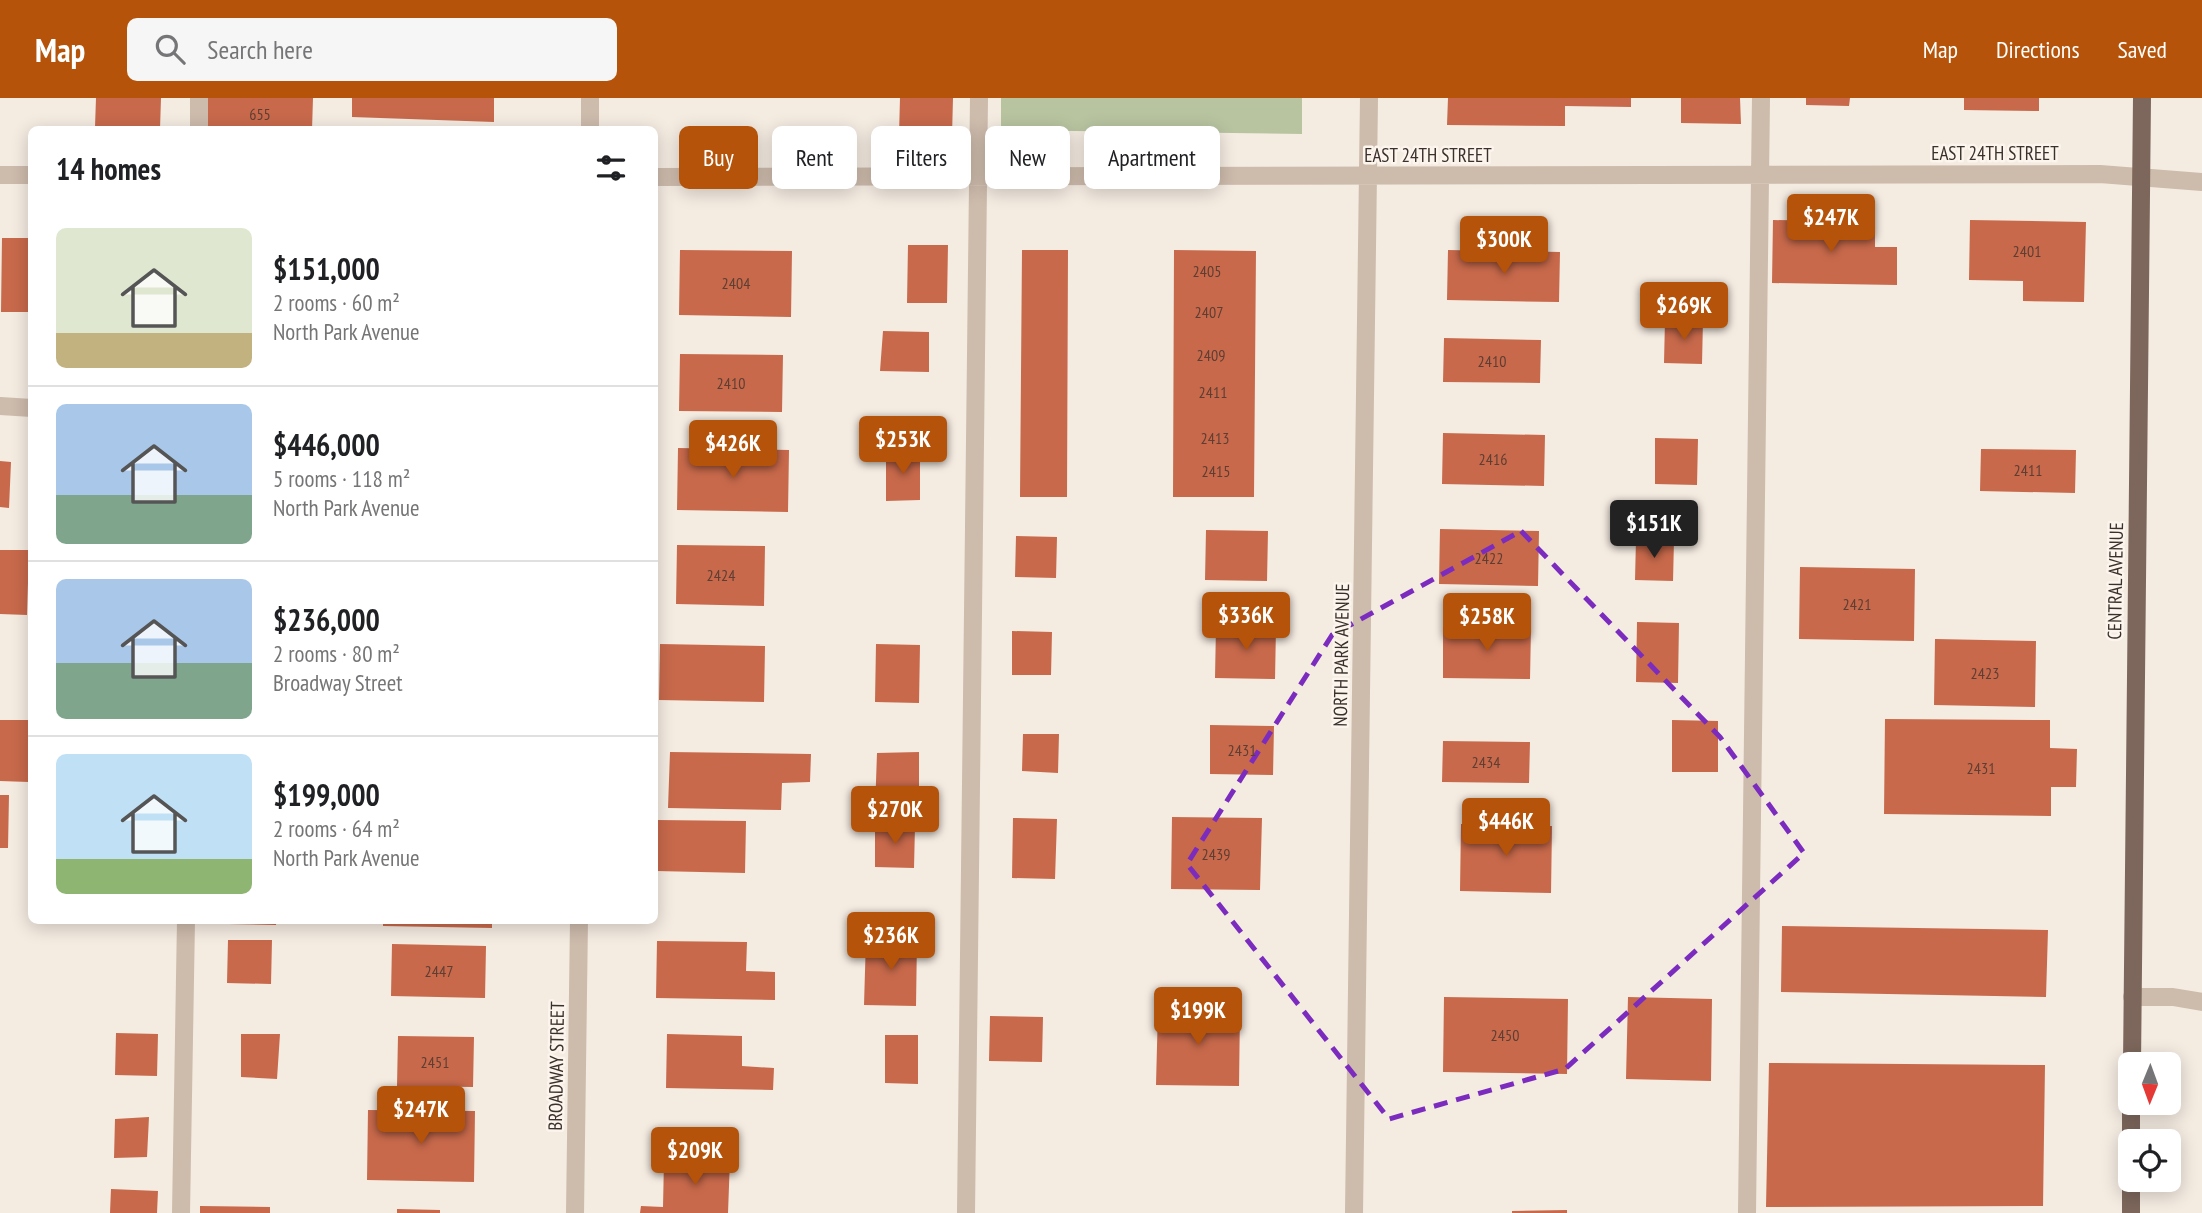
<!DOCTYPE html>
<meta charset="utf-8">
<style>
:root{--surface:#fff;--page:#f6f6f6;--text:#202124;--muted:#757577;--line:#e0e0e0;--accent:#b45309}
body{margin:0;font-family:"PT Sans Narrow",sans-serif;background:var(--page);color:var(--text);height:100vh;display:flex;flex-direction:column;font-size:26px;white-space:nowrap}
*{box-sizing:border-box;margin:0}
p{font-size:23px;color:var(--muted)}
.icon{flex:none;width:38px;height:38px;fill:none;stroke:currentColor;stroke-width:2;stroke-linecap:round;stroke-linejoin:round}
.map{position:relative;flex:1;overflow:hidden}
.side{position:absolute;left:28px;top:28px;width:630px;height:798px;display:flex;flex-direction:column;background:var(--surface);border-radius:10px;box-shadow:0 4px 18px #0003}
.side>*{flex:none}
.guide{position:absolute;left:679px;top:28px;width:665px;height:63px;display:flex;gap:14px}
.needle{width:46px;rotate:181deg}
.fabs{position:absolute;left:2118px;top:954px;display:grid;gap:14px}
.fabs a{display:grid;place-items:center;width:63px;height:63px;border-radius:10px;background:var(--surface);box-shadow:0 4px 18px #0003;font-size:35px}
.price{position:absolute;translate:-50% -60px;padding:0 16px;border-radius:7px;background:var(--accent);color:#fff;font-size:23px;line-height:46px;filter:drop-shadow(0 2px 4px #0008)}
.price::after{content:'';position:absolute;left:50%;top:42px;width:21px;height:16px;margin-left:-10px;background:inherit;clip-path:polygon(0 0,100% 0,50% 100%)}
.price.active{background:#222;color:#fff}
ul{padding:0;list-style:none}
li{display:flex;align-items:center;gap:21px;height:175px;padding:0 28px}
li+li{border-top:2px solid var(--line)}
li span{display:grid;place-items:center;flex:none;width:196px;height:140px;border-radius:10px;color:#555}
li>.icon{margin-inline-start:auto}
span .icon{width:84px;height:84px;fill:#fffc;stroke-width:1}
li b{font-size:30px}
h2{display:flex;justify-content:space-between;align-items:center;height:84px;padding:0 28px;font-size:30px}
.chip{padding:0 24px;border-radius:10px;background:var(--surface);box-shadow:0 4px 18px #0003;font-size:24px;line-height:63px}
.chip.active{background:var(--accent);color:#fff}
header{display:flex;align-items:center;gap:42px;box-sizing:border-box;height:98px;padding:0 35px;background:var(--accent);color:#fff}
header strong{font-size:33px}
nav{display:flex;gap:38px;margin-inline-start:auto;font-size:24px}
.search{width:490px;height:63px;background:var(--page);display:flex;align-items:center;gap:18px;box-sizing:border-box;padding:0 24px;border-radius:10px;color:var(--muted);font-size:26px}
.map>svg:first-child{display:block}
</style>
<header>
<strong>Map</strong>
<div class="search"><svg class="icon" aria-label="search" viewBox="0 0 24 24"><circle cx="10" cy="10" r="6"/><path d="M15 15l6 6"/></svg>Search here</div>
<nav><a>Map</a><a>Directions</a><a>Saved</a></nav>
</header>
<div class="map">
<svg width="2202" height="1115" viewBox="0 0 2202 1115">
<rect width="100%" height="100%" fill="#f4ebe1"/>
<!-- green -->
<path fill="#b8c4a0" d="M 1001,0 L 1302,0 L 1302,36 L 1001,32 Z"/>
<!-- building -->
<path fill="#c8694b" d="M 96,0 L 161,0 L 160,31 L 95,29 Z
M 207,0 L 313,0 L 312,32 L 207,32 Z
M 352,0 L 494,0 L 494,24 L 352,19 Z
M 900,0 L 953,0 L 952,38 L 899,37 Z
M 1448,0 L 1631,0 L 1631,9 L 1565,8 L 1565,28 L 1447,27 Z
M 1681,0 L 1740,0 L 1741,26 L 1681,25 Z
M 1806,0 L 1850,0 L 1849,8 L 1806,7 Z
M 1964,0 L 2039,0 L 2039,13 L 1964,12 Z
M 1773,122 L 1875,124 L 1875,149 L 1897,149 L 1897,187 L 1772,185 Z
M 1970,122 L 2086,124 L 2084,204 L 2023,203 L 2023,183 L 1969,182 Z
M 2,140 L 32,140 L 32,214 L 1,214 Z
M 908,147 L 948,147 L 947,205 L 907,205 Z
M 680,152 L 792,153 L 791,219 L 679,217 Z
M 1022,152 L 1068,152 L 1067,399 L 1020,399 Z
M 1174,152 L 1256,153 L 1254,399 L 1173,399 Z
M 1448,152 L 1560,154 L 1559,204 L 1447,202 Z
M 1665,222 L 1703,222 L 1702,266 L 1664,265 Z
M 883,233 L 929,234 L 929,274 L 880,273 Z
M 1444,240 L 1541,242 L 1540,285 L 1443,284 Z
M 680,256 L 783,257 L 782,314 L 679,313 Z
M 1443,335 L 1545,337 L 1544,388 L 1442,386 Z
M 1655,340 L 1698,341 L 1697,387 L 1655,386 Z
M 678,350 L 789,352 L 788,414 L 677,412 Z
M 1981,351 L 2076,352 L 2075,395 L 1980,393 Z
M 886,354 L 920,354 L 920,402 L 886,403 Z
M 0,363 L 11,364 L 9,410 L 0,409 Z
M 1440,431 L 1539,433 L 1538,488 L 1439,486 Z
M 1206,432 L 1268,433 L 1267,483 L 1205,482 Z
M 1016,438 L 1057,439 L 1056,480 L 1015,479 Z
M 1636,441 L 1674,442 L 1673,483 L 1635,482 Z
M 677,447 L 765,448 L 764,508 L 676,506 Z
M 0,452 L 29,452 L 27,517 L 0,516 Z
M 1800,469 L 1915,471 L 1914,543 L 1799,541 Z
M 1637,524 L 1679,525 L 1678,585 L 1636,584 Z
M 1216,528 L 1276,529 L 1275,581 L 1215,580 Z
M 1443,529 L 1531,530 L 1530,581 L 1443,580 Z
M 1012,533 L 1052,534 L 1051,577 L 1012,577 Z
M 1935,541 L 2036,543 L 2035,609 L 1934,607 Z
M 660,546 L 765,548 L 764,604 L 659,602 Z
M 876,546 L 920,547 L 919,605 L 875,604 Z
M 1885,621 L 2050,622 L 2050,650 L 2077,651 L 2076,689 L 2051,689 L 2051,718 L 1884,716 Z
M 0,622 L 30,622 L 29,684 L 0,683 Z
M 1672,622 L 1718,623 L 1718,674 L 1672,674 Z
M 1210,627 L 1274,628 L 1273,677 L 1210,676 Z
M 1023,636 L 1059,636 L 1058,675 L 1022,673 Z
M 1443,643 L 1530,644 L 1529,685 L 1442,684 Z
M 670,654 L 811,656 L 810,684 L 782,685 L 781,712 L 668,710 Z
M 919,654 L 919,712 L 875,712 L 877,655 Z
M 0,697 L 9,697 L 8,750 L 0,750 Z
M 1172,719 L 1262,720 L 1260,792 L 1171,791 Z
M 1013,720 L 1057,721 L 1055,781 L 1012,780 Z
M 657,722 L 746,723 L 745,775 L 656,773 Z
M 1461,726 L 1552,728 L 1551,795 L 1460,793 Z
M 875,727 L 915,728 L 914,770 L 875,769 Z
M 228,822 L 276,822 L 276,827 L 228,826 Z
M 383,822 L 492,822 L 492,830 L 383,828 Z
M 1782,828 L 2048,832 L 2046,899 L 1781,894 Z
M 866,840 L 917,841 L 916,908 L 864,907 Z
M 228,842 L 272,842 L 271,886 L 227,885 Z
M 657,843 L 747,844 L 746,873 L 775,874 L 775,902 L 656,900 Z
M 392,846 L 486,848 L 485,900 L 391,898 Z
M 1444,899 L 1568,901 L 1567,976 L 1443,974 Z
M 1628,899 L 1712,901 L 1711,983 L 1626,981 Z
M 1158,910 L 1240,911 L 1239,988 L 1156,987 Z
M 990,918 L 1043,919 L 1042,964 L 989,963 Z
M 116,935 L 158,936 L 157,978 L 115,977 Z
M 241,936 L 280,936 L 277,981 L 241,979 Z
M 667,936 L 742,938 L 742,968 L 774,970 L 773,992 L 666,990 Z
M 885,937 L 918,937 L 918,986 L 885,985 Z
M 398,938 L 474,939 L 473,989 L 397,988 Z
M 1769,965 L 2045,967 L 2043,1108 L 1766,1109 Z
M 368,1012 L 475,1013 L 474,1084 L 367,1082 Z
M 149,1019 L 147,1059 L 114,1060 L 115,1021 Z
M 730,1061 L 728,1115 L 640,1115 L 641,1108 L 663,1109 L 664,1062 Z
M 111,1091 L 158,1093 L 157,1115 L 110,1115 Z
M 200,1108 L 270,1109 L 270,1115 L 200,1115 Z
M 397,1111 L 440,1112 L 440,1115 L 397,1115 Z
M 1567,1112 L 1567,1115 L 1512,1115 L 1512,1113 Z"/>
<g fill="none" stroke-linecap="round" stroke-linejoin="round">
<!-- minor -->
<path stroke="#cdbbac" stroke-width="18" d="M 199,32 L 199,0
M 590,32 L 590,0
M 0,77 L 32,77
M 654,79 L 2100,76 L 2202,84
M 0,308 L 32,310
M 2132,899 L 2173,899 L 2202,904
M 181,1115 L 186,822
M 575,1115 L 579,822
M 966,1115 L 979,0
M 1354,1115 L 1369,0
M 1747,1115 L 1761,0"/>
<!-- major -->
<path stroke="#7d675c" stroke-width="18" d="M 2132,966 L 2142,0
M 2131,1043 L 2131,1004
M 2131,1115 L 2131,1082"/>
</g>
<!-- marked area -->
<path fill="none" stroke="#7b2cbf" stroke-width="5" stroke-dasharray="14 9" stroke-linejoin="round" d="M 1521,433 L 1720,639 L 1804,755 L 1565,971 L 1389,1021 L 1187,766 L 1332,537 Z"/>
<g text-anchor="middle" stroke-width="5" stroke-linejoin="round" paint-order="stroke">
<!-- number labels -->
<g font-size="16" fill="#5e3e33">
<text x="260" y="22">655</text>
<text x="2027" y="159">2401</text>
<text x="1207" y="179">2405</text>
<text x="736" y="191">2404</text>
<text x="1209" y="220">2407</text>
<text x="1211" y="263">2409</text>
<text x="1492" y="269">2410</text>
<text x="731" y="291">2410</text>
<text x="1213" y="300">2411</text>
<text x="1215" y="346">2413</text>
<text x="1493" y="367">2416</text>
<text x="2028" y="378">2411</text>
<text x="1216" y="379">2415</text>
<text x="1489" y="466">2422</text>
<text x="721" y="483">2424</text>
<text x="1857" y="512">2421</text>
<text x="1985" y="581">2423</text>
<text x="1242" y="658">2431</text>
<text x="1486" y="670">2434</text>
<text x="1981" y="676">2431</text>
<text x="1216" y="762">2439</text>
<text x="439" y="879">2447</text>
<text x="1505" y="943">2450</text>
<text x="435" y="970">2451</text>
</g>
<!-- street labels -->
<g font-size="19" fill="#3b302b" stroke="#fbf5ee">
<text x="1995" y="62">EAST 24TH STREET</text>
<text x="1428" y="64">EAST 24TH STREET</text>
<text transform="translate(2115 483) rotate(-89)" y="7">CENTRAL AVENUE</text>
<text transform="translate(1341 557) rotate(-89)" y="7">NORTH PARK AVENUE</text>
<text transform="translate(556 968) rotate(-89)" y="7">BROADWAY STREET</text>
</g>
</g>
</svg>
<div class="fabs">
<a><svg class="needle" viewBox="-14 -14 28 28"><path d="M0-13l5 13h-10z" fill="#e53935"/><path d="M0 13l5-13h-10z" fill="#757577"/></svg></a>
<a><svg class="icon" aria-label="locate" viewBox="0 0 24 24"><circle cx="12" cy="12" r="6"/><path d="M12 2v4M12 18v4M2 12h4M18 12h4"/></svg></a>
</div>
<b class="price" style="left:1831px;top:156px">$247K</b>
<b class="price" style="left:1504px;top:178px">$300K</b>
<b class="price" style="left:1684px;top:244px">$269K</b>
<b class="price" style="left:903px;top:378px">$253K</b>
<b class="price" style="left:733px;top:382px">$426K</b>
<b class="price active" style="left:1654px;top:462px">$151K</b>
<b class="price" style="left:1246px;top:554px">$336K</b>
<b class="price" style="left:1487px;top:555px">$258K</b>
<b class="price" style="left:895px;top:748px">$270K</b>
<b class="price" style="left:1506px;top:760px">$446K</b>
<b class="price" style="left:891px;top:874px">$236K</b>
<b class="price" style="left:1198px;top:949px">$199K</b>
<b class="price" style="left:421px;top:1048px">$247K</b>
<b class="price" style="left:695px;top:1089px">$209K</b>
<div class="guide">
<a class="chip active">Buy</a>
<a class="chip">Rent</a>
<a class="chip">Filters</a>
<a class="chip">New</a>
<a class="chip">Apartment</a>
</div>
<section class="side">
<h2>14 homes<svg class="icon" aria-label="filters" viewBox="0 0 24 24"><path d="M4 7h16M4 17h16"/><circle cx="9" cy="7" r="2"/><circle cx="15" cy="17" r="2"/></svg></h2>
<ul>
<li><span style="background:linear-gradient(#dfe7d0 75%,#c2b280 0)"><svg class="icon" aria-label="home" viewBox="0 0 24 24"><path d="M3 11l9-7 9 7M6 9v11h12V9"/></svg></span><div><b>$151,000</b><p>2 rooms · 60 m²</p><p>North Park Avenue</p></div></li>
<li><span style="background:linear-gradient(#a9c7e8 65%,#7fa58c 0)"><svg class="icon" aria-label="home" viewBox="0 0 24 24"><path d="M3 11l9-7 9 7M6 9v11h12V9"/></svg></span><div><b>$446,000</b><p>5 rooms · 118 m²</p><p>North Park Avenue</p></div></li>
<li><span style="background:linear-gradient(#a9c7e8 60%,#7fa58c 0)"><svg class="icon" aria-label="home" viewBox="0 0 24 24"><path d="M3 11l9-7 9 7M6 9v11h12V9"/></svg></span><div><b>$236,000</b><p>2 rooms · 80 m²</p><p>Broadway Street</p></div></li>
<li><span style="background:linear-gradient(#bfe0f5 75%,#8fb573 0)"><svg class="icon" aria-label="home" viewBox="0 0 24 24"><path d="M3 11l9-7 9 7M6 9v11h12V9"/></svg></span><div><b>$199,000</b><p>2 rooms · 64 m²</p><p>North Park Avenue</p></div></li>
</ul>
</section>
</div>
